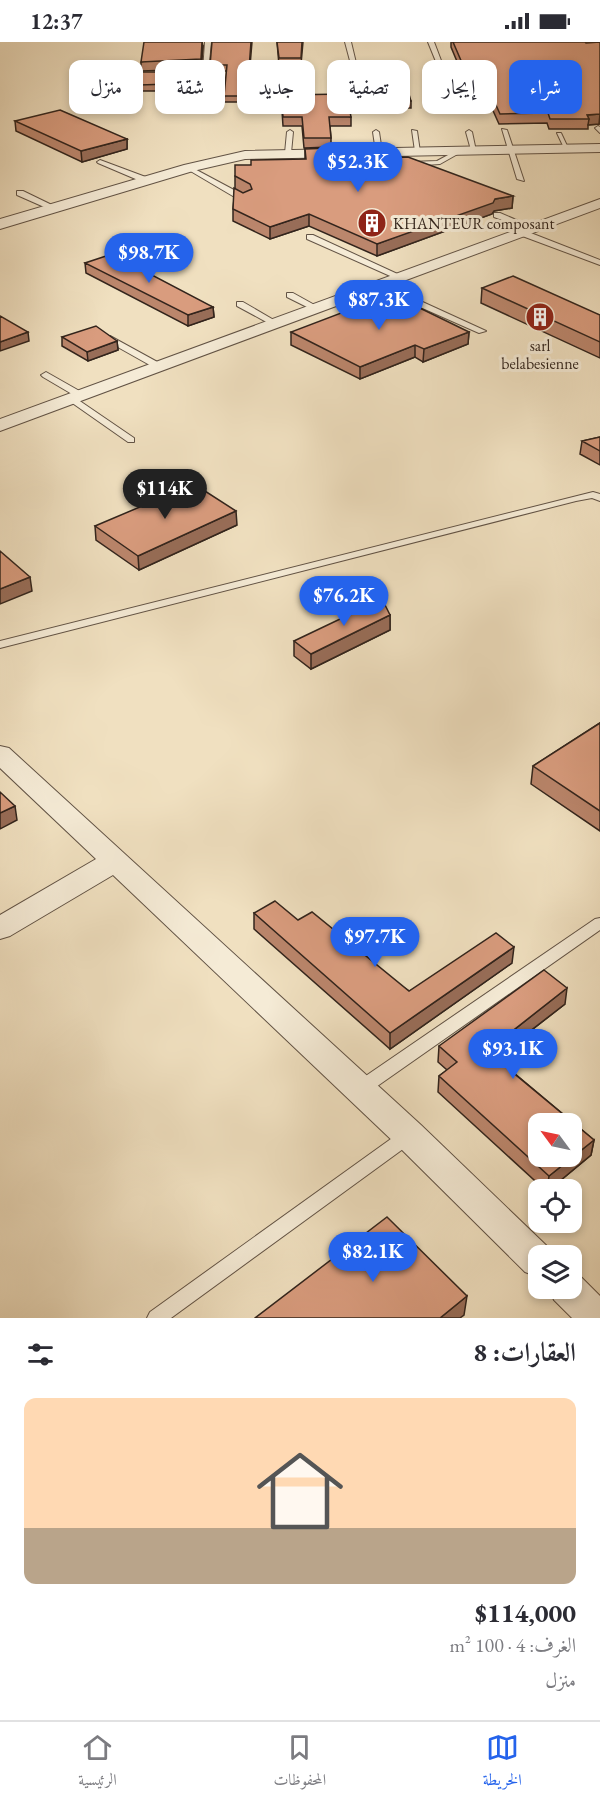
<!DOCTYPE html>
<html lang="ar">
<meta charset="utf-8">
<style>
:root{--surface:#fff;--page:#f7f7f7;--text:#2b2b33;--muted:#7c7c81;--line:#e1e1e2;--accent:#2563eb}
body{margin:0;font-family:"EB Garamond",Amiri,serif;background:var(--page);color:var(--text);direction:rtl;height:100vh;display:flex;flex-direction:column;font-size:22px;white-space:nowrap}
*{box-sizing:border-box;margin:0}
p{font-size:20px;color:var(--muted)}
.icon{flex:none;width:33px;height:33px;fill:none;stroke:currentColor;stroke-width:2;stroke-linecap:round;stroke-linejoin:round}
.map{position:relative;height:1276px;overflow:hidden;direction:ltr}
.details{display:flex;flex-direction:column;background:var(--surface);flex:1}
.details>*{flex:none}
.banner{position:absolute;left:18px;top:18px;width:564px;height:54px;direction:rtl;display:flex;gap:12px}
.needle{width:39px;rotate:303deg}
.tools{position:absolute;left:528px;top:1071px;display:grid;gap:12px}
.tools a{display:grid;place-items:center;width:54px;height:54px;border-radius:12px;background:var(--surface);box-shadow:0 3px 9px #0003;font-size:30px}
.price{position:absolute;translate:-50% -51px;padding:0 14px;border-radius:21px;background:var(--accent);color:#fff;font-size:20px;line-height:39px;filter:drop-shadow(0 2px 3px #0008)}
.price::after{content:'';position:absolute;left:50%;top:36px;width:18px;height:14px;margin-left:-9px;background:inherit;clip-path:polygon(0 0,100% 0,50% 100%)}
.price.selected{background:#222;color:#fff}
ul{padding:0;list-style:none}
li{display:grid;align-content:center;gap:12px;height:318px;padding:0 24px}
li+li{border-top:2px solid var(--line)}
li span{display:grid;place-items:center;height:186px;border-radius:12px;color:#555}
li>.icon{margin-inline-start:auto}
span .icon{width:108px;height:108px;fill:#fffc;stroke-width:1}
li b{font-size:26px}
h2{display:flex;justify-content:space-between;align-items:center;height:72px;padding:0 24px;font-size:26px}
.tag{padding:0 21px;border-radius:12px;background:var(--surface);box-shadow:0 3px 9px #0003;font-size:21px;line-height:54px}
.tag.selected{background:var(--accent);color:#fff}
.status{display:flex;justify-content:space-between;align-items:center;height:42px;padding:0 30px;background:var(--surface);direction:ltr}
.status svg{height:16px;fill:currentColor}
.tab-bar{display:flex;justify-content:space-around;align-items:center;height:84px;border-top:2px solid var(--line);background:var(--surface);font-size:16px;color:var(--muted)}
.tab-bar a{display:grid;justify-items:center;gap:3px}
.tab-bar .selected{color:var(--accent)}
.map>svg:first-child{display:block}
</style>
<div class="status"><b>12:37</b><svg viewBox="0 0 49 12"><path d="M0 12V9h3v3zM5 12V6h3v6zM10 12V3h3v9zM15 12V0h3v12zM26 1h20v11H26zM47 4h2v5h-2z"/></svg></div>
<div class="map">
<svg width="600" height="1276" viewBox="0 0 600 1276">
<rect width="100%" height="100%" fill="#f0e0c0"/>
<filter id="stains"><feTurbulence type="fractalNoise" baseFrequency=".00333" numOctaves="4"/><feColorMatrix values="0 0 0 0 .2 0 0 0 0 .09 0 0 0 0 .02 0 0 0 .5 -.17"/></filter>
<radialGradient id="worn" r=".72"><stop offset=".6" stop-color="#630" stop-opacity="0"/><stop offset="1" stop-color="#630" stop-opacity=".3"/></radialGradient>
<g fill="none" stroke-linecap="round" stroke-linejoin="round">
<!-- lane casing -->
<g stroke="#625345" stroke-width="2">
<path id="lane" d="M 205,0 L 211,0 L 204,71 L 199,70 L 203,33 L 140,35 L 135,59 L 130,60 L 135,32 L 203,29 Z
M 345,0 L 351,0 L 362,46 L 357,45 Z
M 428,0 L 434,0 L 453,50 L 448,49 Z
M 598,84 L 600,85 L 600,91 L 595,86 Z
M 502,87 L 507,88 L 524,139 L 517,137 Z
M 290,88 L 293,90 L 291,111 L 288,113 L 285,111 L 287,90 Z
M 376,88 L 379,90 L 382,110 L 379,112 L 376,110 L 373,90 Z
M 412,88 L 417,89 L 420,110 L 415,109 Z
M 469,88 L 472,90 L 476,109 L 471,108 L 466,90 Z
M 557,91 L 561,91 L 569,108 L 565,108 Z
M 461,106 L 463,107 L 463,109 L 440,122 L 410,124 L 407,122 L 410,120 L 437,119 Z
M 100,118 L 151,137 L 152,139 L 145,141 L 98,121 L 97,120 Z
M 189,124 L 249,156 L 250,158 L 243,160 L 187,127 L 186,126 Z
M 17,149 L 23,149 L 58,166 L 51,168 L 17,153 Z
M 494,171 L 500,171 L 535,186 L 528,188 L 494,175 Z
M 517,188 L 523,188 L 600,218 L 600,223 L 517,192 Z
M 307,193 L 313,193 L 404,235 L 397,237 L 307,197 Z
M 375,241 L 381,241 L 486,289 L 479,291 L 375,245 Z
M 287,251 L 293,251 L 320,266 L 313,268 L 287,255 Z
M 237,260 L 243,260 L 279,281 L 272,283 L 237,264 Z
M 110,294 L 161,322 L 162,324 L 161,326 L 155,326 L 107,299 L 106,297 Z
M 46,330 L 83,351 L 85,353 L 83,355 L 77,355 L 43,335 L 41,333 Z
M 71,353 L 134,396 L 134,400 L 128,400 L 68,358 L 68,354 Z
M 593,450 L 600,452 L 600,459 L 592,456 L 576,459 L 0,606 L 0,599 Z
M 600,876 L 600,888 L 366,1052 L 360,1054 L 354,1052 L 352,1047 L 354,1042 L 595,877 Z
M 408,1087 L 414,1089 L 416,1094 L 414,1099 L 171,1276 L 147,1276 L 150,1270 L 402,1089 Z"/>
</g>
<!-- street casing -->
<g stroke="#625345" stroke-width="2">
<path id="street" d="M 600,102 L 600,110 L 245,117 L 193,129 L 0,187 L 0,177 L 184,123 L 245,109 Z
M 600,157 L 600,166 L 0,389 L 0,377 Z
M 0,704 L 9,706 L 421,1083 L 551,1208 L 553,1214 L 538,1214 L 538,1235 L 525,1230 L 397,1103 L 113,833 L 10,894 L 0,897 L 0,873 L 96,817 L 0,726 Z
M 572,1231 L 580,1234 L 600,1254 L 600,1276 L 572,1276 L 554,1258 L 549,1246 L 572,1246 Z"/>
</g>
<!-- lane -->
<use href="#lane" fill="#f5ebd6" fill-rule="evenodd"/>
<!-- street -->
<use href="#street" fill="#f5ebd6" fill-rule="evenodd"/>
</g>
<!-- wall -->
<path fill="#bb866c" stroke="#32241c" stroke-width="1.5" d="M 252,0 L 247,60 L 224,60 L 227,29 L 210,29 L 210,23 Z
M 277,0 L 303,0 L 301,22 L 279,23 Z
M 451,0 L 600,0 L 600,82 L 588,83 L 588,87 L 549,87 L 547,81 L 499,82 L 486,53 L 471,53 L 451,5 Z
M 203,4 L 201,27 L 141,29 L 141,20 Z
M 171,30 L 170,49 L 139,49 L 139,43 Z
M 384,39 L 411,59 L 411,66 L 388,66 L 384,46 Z
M 281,53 L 351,75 L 351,84 L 330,84 L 331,96 L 331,105 L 304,106 L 302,84 L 283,84 Z
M 15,79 L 127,97 L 127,107 L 82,120 L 16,89 Z
M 305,107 L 334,116 L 513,154 L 512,166 L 494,169 L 492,172 L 377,214 L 309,184 L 270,197 L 233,179 L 233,167 L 235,146 L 235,134 L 251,123 L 305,117 Z
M 85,221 L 213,265 L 214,275 L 188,284 L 86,231 Z
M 482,246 L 600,273 L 600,316 L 481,261 Z
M 291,290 L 469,290 L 468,302 L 423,320 L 415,315 L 360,337 L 291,303 Z
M 62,295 L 117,299 L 118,308 L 88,319 L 62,304 Z
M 600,395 L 600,423 L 580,412 L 582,399 Z
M 237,483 L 139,528 L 96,498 L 95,484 Z
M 390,573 L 390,588 L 311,627 L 294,614 L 294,599 Z
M 600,681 L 600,789 L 531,742 L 533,724 Z
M 254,871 L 298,878 L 409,949 L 512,921 L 390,1007 L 254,887 Z
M 565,962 L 496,1016 L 594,1098 L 591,1113 L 549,1148 L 545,1148 L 438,1050 L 439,1034 L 447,1028 L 438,1020 L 439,1004 Z"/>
<!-- shaded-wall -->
<path fill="#986d58" stroke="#32241c" stroke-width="1.5" d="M 202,0 L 203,4 L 201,27 L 201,17 Z
M 600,72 L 599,82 L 588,83 L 589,77 L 587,73 Z
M 127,97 L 127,107 L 82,120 L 81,109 Z
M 513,154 L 512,166 L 494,169 L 492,172 L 377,214 L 377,202 L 495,157 Z
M 309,172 L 309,184 L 270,197 L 270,185 Z
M 213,265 L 214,275 L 188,284 L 188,273 Z
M 28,290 L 29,299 L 0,309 L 0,300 Z
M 469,290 L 468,302 L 423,320 L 424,307 Z
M 117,299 L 118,308 L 88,319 L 87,310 Z
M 415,303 L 415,315 L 360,337 L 360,325 Z
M 236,469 L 237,483 L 139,528 L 138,514 Z
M 30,535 L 32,549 L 0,562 L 0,547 Z
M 390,573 L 390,588 L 311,627 L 311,612 Z
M 15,764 L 17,778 L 0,787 L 0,771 Z
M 514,905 L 512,921 L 390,1007 L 390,991 Z
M 567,946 L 565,962 L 485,1024 L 487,1009 Z
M 594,1098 L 591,1113 L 549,1148 L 547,1148 L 549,1134 Z
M 467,1254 L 464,1273 L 460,1276 L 440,1276 Z"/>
<!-- building -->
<path fill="#d99c7e" stroke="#32241c" stroke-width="1.5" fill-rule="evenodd" d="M 144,0 L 202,0 L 201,17 L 141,20 Z
M 212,0 L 251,0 L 247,54 L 224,54 L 227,23 L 210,23 Z
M 277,0 L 302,0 L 301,16 L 279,16 Z
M 453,0 L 585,0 L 586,1 L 600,0 L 600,72 L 587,73 L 589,77 L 550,77 L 548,71 L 500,72 L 487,43 L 472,44 Z
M 141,30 L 171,30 L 170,42 L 139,43 Z
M 384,39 L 405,39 L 411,59 L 388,59 Z
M 347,52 L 351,75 L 329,75 L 331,96 L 304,96 L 302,75 L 283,75 L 281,53 Z
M 60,68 L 127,97 L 81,109 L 15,79 Z
M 330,106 L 334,116 L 408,115 L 513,154 L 495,157 L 493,161 L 377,202 L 309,172 L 270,185 L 233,167 L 234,146 L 243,151 L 252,147 L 250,142 L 235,134 L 235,123 L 251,123 L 251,118 L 306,117 L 305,107 Z
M 112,212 L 213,265 L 188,273 L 85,221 Z
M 513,234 L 600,273 L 600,300 L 482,246 Z
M 391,252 L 469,290 L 424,307 L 415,303 L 360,325 L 291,290 Z
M 0,274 L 28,290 L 0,300 Z
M 96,284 L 117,299 L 87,310 L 62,295 Z
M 600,395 L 600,409 L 582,399 Z
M 194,442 L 236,469 L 138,514 L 95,484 Z
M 0,509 L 30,535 L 0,547 Z
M 382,557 L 390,573 L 311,612 L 294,599 Z
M 600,681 L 600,769 L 533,724 Z
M 0,750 L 15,764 L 0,771 Z
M 275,859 L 298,878 L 312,870 L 409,949 L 496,891 L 514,905 L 390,991 L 254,871 Z
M 544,928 L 567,946 L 487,1009 L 594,1098 L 549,1134 L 439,1034 L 457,1020 L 439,1004 ZM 538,1082 L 572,1082 L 572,1114 L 538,1114 Z
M 387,1175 L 467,1254 L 440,1276 L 255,1276 Z"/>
<!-- icons -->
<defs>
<g id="building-disc" transform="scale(1.5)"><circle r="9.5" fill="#8f2418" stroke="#f5ebd6"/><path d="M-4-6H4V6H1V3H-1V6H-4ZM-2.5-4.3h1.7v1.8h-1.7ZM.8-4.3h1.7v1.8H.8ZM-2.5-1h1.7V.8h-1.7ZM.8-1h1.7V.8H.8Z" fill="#fff"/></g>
</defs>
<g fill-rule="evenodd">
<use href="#building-disc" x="372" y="181"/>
<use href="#building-disc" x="540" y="275"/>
</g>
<g text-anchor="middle" stroke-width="6" stroke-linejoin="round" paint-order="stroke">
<!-- far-poi labels -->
<g font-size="16" fill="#32241c" stroke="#f5ebd6" text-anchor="start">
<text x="393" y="187">KHANTEUR composant</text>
<text x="540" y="309" text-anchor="middle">sarl<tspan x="540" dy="18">belabesienne</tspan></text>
</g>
</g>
<rect width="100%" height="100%" filter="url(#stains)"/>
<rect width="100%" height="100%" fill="url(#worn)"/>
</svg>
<div class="tools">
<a><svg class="needle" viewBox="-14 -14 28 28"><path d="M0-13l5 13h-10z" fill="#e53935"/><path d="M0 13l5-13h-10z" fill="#7c7c81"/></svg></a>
<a><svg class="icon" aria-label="locate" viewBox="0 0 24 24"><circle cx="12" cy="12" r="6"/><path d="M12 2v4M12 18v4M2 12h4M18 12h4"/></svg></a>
<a><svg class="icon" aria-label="layers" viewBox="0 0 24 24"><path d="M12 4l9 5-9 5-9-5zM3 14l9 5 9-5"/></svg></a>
</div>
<b class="price" style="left:358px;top:151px">$52.3K</b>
<b class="price" style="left:149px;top:242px">$98.7K</b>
<b class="price" style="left:379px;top:289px">$87.3K</b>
<b class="price selected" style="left:165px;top:478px">$114K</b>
<b class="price" style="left:344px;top:585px">$76.2K</b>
<b class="price" style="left:375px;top:926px">$97.7K</b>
<b class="price" style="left:513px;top:1038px">$93.1K</b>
<b class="price" style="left:373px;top:1241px">$82.1K</b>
<div class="banner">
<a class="tag selected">شراء</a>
<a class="tag">إيجار</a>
<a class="tag">تصفية</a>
<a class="tag">جديد</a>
<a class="tag">شقة</a>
<a class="tag">منزل</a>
</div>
</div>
<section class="details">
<h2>العقارات: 8<svg class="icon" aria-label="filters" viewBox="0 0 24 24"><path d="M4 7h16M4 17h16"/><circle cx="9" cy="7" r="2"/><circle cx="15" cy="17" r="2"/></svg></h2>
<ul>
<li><span style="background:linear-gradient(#ffd9b3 70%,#b9a48a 0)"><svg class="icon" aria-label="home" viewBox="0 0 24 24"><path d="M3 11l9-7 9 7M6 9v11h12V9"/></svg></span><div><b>$114,000</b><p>الغرف: 4 · 100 m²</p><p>منزل</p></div></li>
</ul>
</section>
<nav class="tab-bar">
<a class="selected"><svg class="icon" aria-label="map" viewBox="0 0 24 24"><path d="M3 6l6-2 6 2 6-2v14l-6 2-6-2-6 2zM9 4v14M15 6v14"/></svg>الخريطة</a>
<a><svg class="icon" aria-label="saved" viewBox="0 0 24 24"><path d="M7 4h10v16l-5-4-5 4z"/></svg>المحفوظات</a>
<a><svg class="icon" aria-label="home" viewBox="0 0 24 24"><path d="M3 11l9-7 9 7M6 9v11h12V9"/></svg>الرئيسية</a>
</nav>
